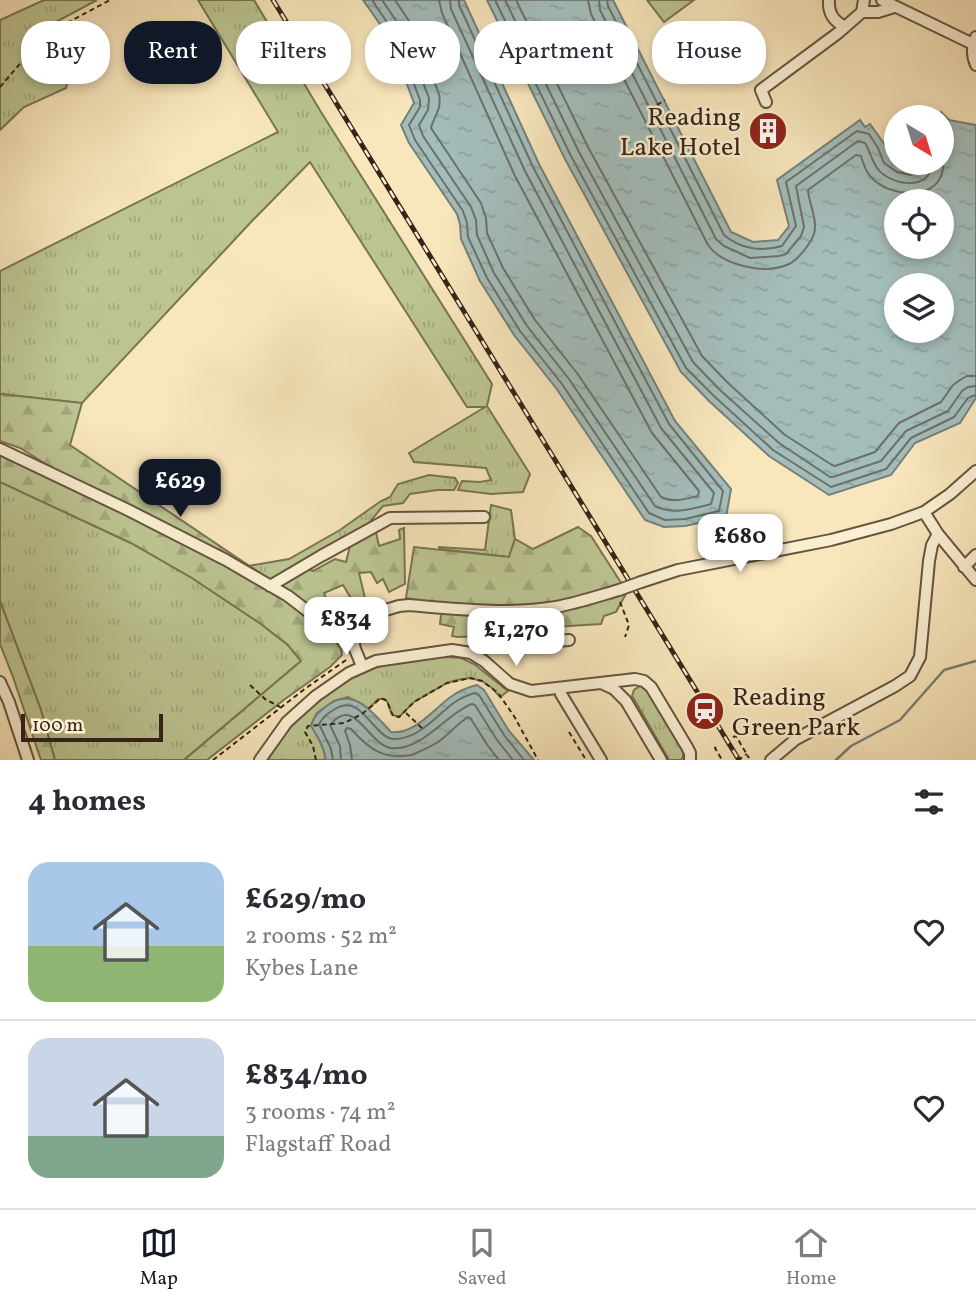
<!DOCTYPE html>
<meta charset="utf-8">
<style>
:root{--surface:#fff;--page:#f2f2f3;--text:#2b2b33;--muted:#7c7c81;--line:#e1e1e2;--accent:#111827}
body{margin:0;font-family:Vollkorn,serif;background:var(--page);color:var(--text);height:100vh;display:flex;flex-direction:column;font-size:26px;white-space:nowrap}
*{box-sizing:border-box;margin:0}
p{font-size:23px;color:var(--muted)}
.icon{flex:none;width:38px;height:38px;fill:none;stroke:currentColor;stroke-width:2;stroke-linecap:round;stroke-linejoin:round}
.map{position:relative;height:760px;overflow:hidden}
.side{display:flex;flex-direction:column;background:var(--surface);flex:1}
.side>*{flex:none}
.hud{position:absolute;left:21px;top:21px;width:934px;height:63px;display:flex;gap:14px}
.needle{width:46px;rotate:142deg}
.buttons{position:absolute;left:884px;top:105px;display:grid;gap:14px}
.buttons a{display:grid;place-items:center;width:70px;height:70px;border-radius:50%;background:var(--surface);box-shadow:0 4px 10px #0003;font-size:35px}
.scale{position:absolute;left:21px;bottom:18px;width:142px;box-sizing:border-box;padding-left:7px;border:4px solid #362514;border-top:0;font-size:19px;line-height:24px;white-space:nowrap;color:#362514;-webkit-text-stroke:5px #faefd3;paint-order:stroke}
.price{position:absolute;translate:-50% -60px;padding:0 16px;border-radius:14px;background:#fff;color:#222;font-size:23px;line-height:46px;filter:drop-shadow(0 2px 4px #0008)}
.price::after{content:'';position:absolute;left:50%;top:42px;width:21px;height:16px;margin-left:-10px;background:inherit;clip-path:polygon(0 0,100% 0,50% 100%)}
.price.current{background:var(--accent);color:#fff}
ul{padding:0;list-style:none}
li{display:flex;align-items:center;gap:21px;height:175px;padding:0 28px}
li+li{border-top:2px solid var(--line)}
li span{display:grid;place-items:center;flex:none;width:196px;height:140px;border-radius:21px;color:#555}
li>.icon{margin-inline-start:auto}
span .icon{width:84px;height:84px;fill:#fffc;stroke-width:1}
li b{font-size:30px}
h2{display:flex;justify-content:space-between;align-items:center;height:84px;padding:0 28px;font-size:30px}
.tag{padding:0 24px;border-radius:28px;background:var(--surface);box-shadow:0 4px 10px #0003;font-size:24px;line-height:63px}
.tag.current{background:var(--accent);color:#fff}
.menu{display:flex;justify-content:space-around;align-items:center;height:98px;border-top:2px solid var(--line);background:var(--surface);font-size:19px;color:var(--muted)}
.menu a{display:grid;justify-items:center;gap:4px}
.menu .current{color:var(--accent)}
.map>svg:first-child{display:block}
</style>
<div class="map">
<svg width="976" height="760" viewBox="0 0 976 760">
<defs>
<pattern id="grass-tufts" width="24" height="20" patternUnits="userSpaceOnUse" patternTransform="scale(1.75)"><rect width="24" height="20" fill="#bcc592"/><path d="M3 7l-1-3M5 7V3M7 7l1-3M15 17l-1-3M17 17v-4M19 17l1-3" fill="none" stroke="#a2a97d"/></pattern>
<pattern id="forest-firs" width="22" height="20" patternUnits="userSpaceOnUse" patternTransform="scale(1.75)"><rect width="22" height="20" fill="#bcc592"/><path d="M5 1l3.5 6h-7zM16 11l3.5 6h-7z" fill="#a2a97d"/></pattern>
<pattern id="water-ripples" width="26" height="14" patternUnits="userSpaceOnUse" patternTransform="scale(1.75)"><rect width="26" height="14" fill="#a3bdbb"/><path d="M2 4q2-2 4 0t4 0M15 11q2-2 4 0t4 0" fill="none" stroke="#8da2a0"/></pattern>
</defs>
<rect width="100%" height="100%" fill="#f8e6bc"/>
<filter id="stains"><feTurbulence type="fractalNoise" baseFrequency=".00286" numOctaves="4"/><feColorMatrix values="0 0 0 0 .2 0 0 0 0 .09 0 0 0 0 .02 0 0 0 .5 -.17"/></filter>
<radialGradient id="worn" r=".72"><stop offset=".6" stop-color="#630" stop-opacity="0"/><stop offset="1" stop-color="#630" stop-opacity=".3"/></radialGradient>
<!-- grass -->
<path fill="url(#grass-tufts)" stroke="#797553" stroke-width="2" d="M 44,0 L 97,0 L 54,23 L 74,62 L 66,88 L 24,107 L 0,130 L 0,20 Z
M 198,0 L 254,0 L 321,112 L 492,384 L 487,406 L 530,474 L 523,492 L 491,494 L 458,490 L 462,481 L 480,482 L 491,480 L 486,468 L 414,462 L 409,453 L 485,407 L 467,407 L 310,162 L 252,221 L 82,403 L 0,394 L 0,271 L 278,132 Z
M 429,475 L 455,478 L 458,483 L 454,490 L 437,490 L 410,494 L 403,503 L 383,506 L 369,523 L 339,542 L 269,580 L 248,566 L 289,559 L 340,530 L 381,501 L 390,497 L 398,484 Z
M 0,482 L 131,543 L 192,578 L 261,624 L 288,645 L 301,661 L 184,760 L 55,760 L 41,710 L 0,601 Z
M 491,505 L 511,510 L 515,539 L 509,557 L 439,549 L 439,547 L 485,550 Z
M 440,656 L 461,658 L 474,664 L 508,691 L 500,697 L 492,688 L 482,681 L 470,678 L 457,680 L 447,683 L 414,702 L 399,717 L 393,715 C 388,710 390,703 385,699 L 378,699 L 369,709 L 362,704 L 348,697 L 334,701 L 317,713 L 311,725 C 318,737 324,747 326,760 L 267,760 C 283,729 310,707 338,687 C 347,681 355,675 366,671 C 389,661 415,660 440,656 Z
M 640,686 L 649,692 L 683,751 L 683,757 L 681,760 L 669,760 L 634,699 L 632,696 L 634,690 Z"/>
<!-- forest -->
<path fill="url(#forest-firs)" stroke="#797553" stroke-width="2" d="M 0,394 L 82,403 L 70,445 L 279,586 L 306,568 L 313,571 L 335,559 L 346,562 L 350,546 L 376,532 L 379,546 L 400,539 L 399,530 L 404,528 L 405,584 L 389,592 L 383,579 L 377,583 L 371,572 L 359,573 L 365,598 L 355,605 L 343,585 L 324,593 L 332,613 L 320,618 L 289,600 L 336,642 L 341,649 L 342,655 L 330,667 L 285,699 L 207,760 L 184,760 L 301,661 L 288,645 L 261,624 L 192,578 L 131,543 L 0,482 L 0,454 L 197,545 L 52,468 L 20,448 L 0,441 Z
M 578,527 L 591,536 L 627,592 L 616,612 L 604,616 L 601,624 L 488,631 L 487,636 L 457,637 L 452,636 L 454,627 L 440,624 L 442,605 L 406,598 L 414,547 L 509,557 L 515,539 L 533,549 Z
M 0,601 L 41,710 L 55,760 L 41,760 L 13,677 L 0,644 Z"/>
<!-- garden -->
<path fill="#bcc592" stroke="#797553" stroke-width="2" d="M 647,0 L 694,0 L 664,22 Z"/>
<!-- water -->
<path fill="url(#water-ripples)" stroke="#778078" stroke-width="2" fill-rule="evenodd" d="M 363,0 L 464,0 L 539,164 L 675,421 L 731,489 L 726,517 L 685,526 L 664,527 L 645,520 L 556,388 L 514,335 L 480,281 L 461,239 L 460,224 L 457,214 L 409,143 L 401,125 L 414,103 L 389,37 Z
M 487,0 L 613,0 L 731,232 L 753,242 L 778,240 L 789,226 L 777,180 L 860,120 L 865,127 L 870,124 L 885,145 L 890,159 L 899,166 L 909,168 L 923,163 L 942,163 L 942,117 L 933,117 L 941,112 L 949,120 L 976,125 L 976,398 L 960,423 L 915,443 L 891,475 L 829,495 L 769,456 L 709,401 L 681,372 L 565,159 ZM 896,201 L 942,201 L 942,247 L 896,247 ZM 896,285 L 942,285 L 942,331 L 896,331 Z
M 477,685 L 484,690 L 509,731 L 534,760 L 326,760 C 324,747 318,737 311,726 C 314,715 320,711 328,705 C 354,686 374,714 391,732 C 415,735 434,708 452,696 C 459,691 469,687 477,685 Z"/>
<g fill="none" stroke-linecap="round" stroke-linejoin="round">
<!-- shore -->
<path stroke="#6c7168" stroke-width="2" d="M 372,0 L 395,34 L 420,100 L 420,107 L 409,125 L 415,140 L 463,211 L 467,223 L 468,237 L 487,278 L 520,331 L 562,384 L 649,513 L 665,520 L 685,519 L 719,511 L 723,491 L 669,424 L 533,167 L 459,5 L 459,0
M 382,0 L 403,31 L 429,98 L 428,110 L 419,125 L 423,136 L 471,207 L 476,220 L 477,235 L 494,273 L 527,326 L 569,379 L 655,506 C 673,515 692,509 711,504 L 714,493 L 661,428 L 525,171 L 451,9 L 450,0
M 395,0 L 413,27 L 439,94 C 442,111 434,115 431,128 L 481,203 L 486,218 L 487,233 L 503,268 L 535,320 L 577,373 L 661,497 C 673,503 686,499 698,496 L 699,491 L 652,433 L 515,176 L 442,13 L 439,0
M 495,0 L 571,156 L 686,368 L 714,396 L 773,450 L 831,487 L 886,469 L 911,438 L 954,417 L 968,398 L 976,395
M 505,0 L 579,152 L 693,362 L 720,390 L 779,443 L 830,477 L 833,477 L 881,461 L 906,431 L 948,411 L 962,391 L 968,387 L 976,386
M 516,0 L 588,147 L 702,356 L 727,382 L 785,435 L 832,465 L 835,466 L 875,452 L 899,423 L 941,402 L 953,385 L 960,380 L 967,376 L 976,376
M 588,0 L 591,14 L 708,245 C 723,266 766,275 789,264 C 799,259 810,244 814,234 C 818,220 809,204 808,190 L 856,155 L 861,156 C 863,163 865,170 870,176 C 892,202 952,201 942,155
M 599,0 L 600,10 L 716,239 L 724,246 L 750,258 L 779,256 L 786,254 L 801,236 L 804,227 L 796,186 L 858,141 L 865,143 C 870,151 872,161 877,168 C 890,186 931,192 932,163
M 607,0 L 608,6 L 724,235 C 740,249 762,252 782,246 L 796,226 L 786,182 L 857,131 L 869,134 L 878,148 L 884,163 L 897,172 L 911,175 L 919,172 L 923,169 L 924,163
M 333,760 L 331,749 L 319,724 C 323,717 328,713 335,709 C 363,691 374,742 397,739 C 421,737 437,715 455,702 C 461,698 468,695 475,693 L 479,695 L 504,735 L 524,760
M 341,760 L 340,746 L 330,725 C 355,694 367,744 391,748 C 421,752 447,713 472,704 L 475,705 L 497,740 L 513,760
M 352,760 L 350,745 L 345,731 L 347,728 L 351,729 C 369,749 383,760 412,755 C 421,751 430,747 438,742 C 448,735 457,724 468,717 L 471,719 L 488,746 L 499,760"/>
<!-- stream -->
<path stroke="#778078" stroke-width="2.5" d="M 836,760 L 851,746 L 900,720 L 944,670 L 976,661"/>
<!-- minor casing -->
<g stroke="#66553e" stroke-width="14">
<path id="minor" d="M 829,0 C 828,14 834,21 845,27
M 882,0 L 973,44
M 862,12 L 878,12 L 894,7
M 976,37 C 972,46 972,56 976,65
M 766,102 L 761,90 L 838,33 L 862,12 L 864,0
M 0,449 L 128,510 L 226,560 L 288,596 L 323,623 L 338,625 L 350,623 L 379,612 L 399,606 L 409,605 C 456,609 509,615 556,607 C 577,603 598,596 619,590
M 924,512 L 938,534 L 976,580
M 964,567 L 976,555
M 641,582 L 678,570 L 831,540 L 891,524 L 924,512 L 950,494 L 976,471
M 270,586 L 321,556 L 390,518 L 484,517
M 350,623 L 355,649 L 362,666
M 474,655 L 482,649 L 490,646 L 569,640
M 0,682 L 9,702 L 28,760
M 601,683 L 614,689 L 626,701 L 661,760
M 560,688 L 561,694 L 601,760
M 260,760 L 287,722 L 316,696 L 349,673 L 376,661 L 452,650 L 471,653 L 484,661 L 510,684 L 531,691 L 635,679 L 644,681 L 651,687 L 687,747 L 690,753 L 690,760
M 771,760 L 796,739 L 895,686 L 910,676 L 920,657 L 929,561 L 932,545 L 938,534"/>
</g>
<!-- path -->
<path stroke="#362514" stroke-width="2" stroke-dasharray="5 3.5" stroke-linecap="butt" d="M 0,87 L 31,51 L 54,30 L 110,0
M 657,105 L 665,100
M 620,602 L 629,625 L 625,637
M 250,685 L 265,699 L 280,707
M 406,713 L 424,730
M 569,732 L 586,760
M 733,737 L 736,736 L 749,758
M 716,747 L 715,748 L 722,760
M 213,760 L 306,688 L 349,658
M 316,760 L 313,746 L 305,732 L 308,726 L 344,723 L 362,714 L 381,698 L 387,701 L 393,716 L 399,717 L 414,702 L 447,683 L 470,678 L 482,681 L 498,693 L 514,716 L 538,760"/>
<!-- minor -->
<use href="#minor" stroke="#faefd3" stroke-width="10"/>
<!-- rail casing -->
<g stroke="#362514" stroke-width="5">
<path id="rail" d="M 273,0 L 739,760"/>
</g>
<!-- rail -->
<use href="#rail" stroke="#faefd3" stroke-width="2.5" stroke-dasharray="8" stroke-linecap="butt"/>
<!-- minor-bridge casing -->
<g stroke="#66553e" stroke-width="14" stroke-linecap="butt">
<path id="minor-bridge" d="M 619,590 L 641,582"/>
</g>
<!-- path-bridge -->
<path stroke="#362514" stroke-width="2" stroke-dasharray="5 3.5" stroke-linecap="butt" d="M 738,760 L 747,754"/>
<!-- minor-bridge -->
<use href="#minor-bridge" stroke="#faefd3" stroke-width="10"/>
</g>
<!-- icons -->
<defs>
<g id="building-disc" transform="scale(2.0125)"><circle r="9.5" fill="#8f2418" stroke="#faefd3"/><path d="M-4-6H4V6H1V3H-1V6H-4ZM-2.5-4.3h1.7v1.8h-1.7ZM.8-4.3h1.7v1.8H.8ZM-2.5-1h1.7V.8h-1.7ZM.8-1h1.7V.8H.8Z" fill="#fff"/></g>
<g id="station-disc" transform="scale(2.0125)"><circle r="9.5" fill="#8f2418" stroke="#faefd3"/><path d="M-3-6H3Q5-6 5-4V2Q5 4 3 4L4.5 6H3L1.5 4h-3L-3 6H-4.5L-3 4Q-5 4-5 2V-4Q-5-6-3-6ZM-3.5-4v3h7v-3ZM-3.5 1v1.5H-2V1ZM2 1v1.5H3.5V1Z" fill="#fff"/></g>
</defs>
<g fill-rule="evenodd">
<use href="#building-disc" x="768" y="131"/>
<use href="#station-disc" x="705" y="711"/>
</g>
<g text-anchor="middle" stroke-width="5" stroke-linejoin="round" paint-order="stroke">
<!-- poi labels -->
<g font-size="26" fill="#362514" stroke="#faefd3" text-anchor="end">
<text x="741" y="125">Reading<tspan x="741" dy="30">Lake Hotel</tspan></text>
<text x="732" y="705" text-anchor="start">Reading<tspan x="732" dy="30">Green Park</tspan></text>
</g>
</g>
<rect width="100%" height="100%" filter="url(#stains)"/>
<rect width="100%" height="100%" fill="url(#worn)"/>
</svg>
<div class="buttons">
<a><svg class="needle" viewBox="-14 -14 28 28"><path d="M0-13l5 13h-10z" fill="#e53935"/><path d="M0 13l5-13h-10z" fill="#7c7c81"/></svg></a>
<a><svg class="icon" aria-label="locate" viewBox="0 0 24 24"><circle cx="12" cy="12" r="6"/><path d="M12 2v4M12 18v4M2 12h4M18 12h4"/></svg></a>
<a><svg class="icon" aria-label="layers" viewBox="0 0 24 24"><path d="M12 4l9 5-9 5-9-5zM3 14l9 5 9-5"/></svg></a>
</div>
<div class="scale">100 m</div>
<b class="price current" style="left:180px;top:519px">£629</b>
<b class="price" style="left:740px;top:574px">£680</b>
<b class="price" style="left:346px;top:657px">£834</b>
<b class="price" style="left:516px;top:668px">£1,270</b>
<div class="hud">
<a class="tag">Buy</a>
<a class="tag current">Rent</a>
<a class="tag">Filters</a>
<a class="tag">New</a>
<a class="tag">Apartment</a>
<a class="tag">House</a>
</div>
</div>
<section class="side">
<h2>4 homes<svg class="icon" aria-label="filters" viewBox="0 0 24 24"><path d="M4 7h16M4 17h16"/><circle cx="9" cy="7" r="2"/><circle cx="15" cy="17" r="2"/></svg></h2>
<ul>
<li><span style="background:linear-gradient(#a9c7e8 60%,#8fb573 0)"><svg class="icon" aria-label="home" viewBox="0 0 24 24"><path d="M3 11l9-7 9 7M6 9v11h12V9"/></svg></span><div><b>£629/mo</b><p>2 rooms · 52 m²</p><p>Kybes Lane</p></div><svg class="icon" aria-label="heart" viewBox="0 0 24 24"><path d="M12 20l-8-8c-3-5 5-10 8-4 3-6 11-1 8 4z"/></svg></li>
<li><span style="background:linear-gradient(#c9d6e8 70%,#7fa58c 0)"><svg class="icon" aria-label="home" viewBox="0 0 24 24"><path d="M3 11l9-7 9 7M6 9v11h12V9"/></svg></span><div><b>£834/mo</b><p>3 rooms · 74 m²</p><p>Flagstaff Road</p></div><svg class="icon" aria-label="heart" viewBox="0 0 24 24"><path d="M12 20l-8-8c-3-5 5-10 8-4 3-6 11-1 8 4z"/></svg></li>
</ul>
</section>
<nav class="menu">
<a class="current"><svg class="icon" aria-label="map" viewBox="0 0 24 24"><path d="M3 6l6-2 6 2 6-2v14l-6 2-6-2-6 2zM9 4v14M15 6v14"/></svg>Map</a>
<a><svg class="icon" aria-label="saved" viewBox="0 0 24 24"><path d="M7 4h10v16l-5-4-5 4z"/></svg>Saved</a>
<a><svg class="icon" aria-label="home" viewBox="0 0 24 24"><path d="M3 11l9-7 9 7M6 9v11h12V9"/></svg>Home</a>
</nav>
